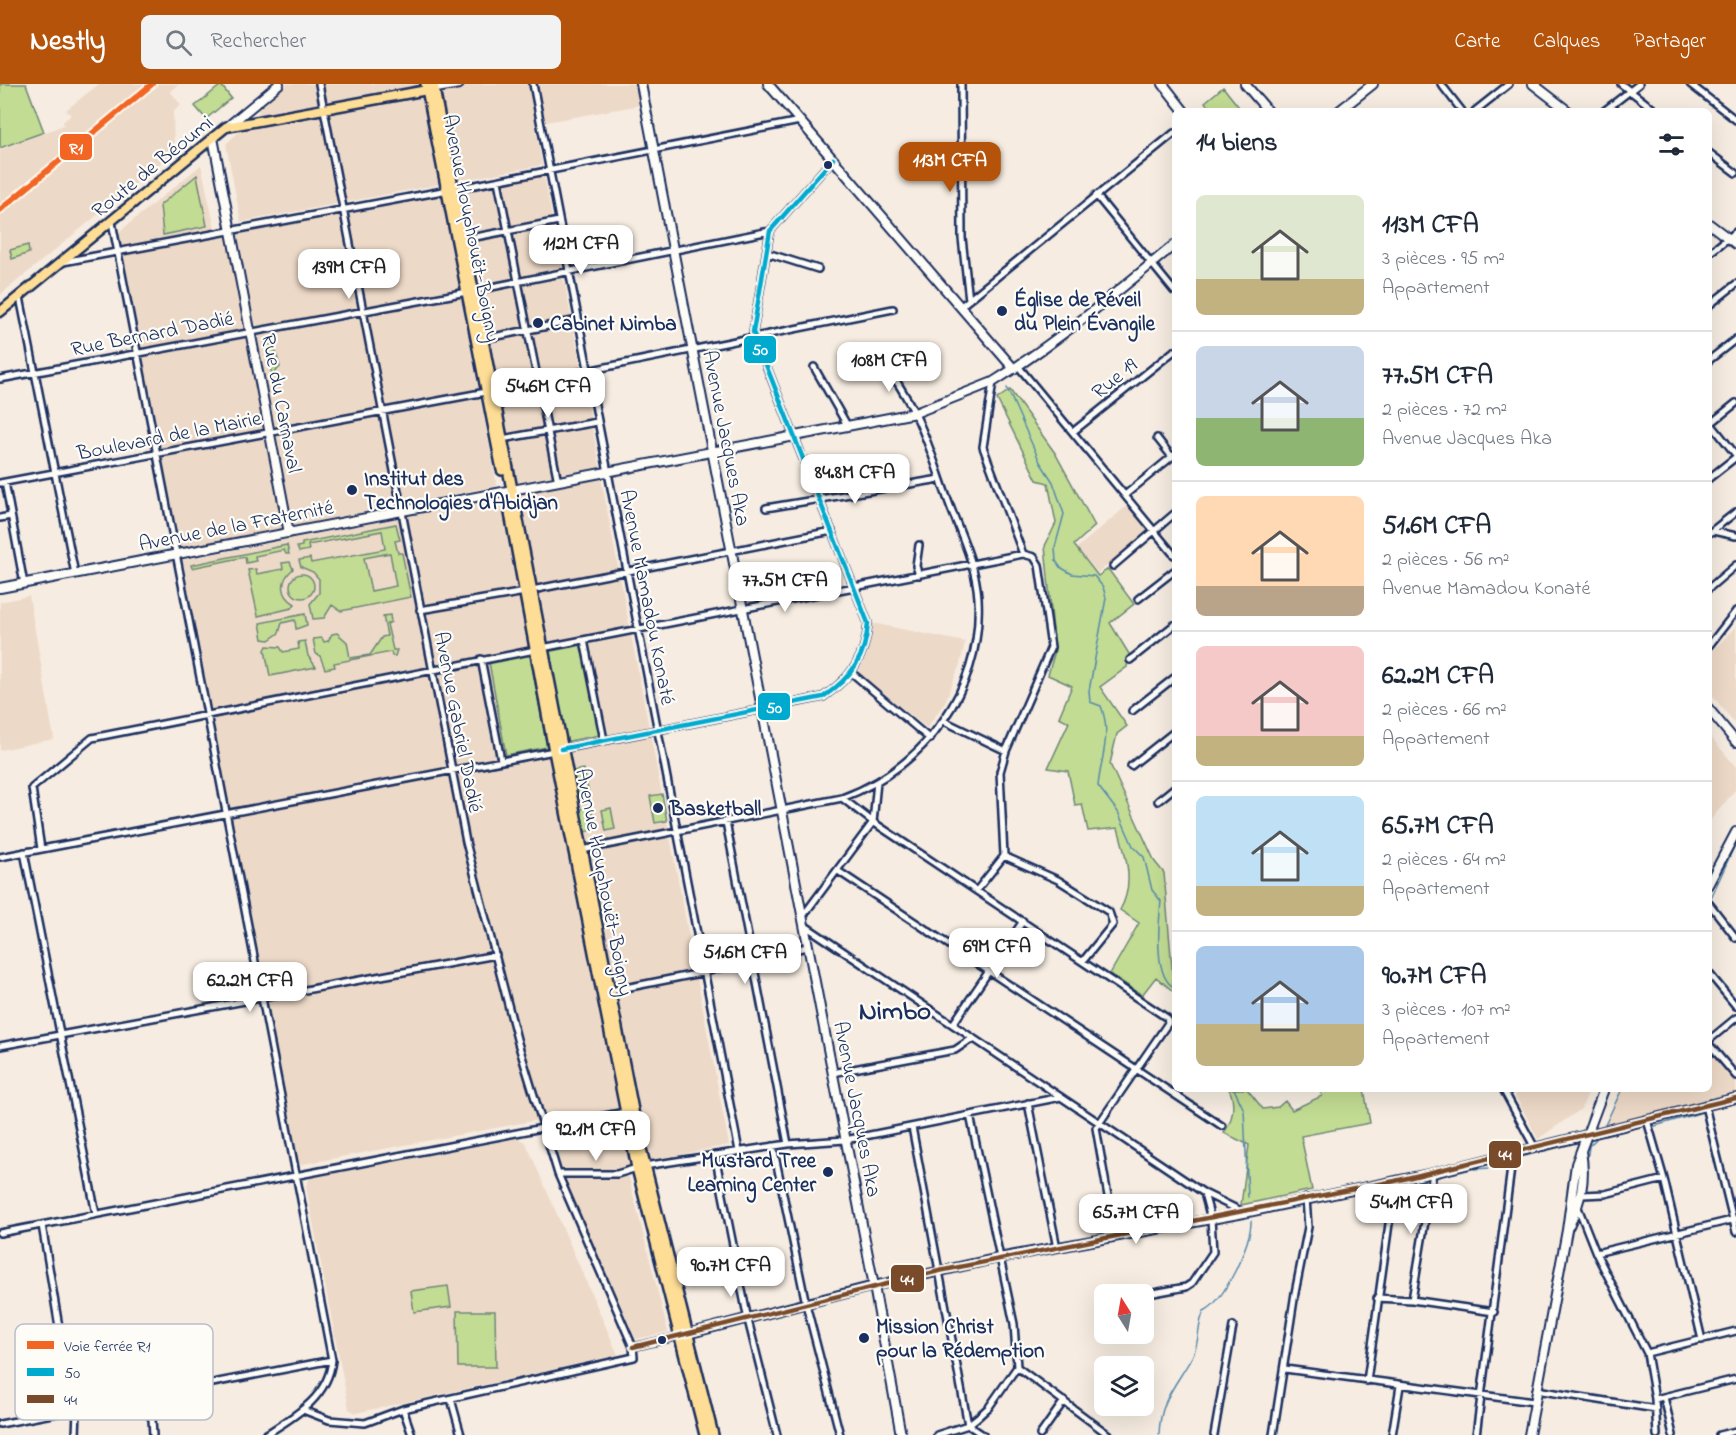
<!DOCTYPE html>
<html lang="fr">
<meta charset="utf-8">
<style>
:root{--surface:#fff;--page:#f2f2f3;--text:#1f2937;--muted:#747a83;--line:#e0e1e3;--accent:#b45309}
body{margin:0;font-family:"Indie Flower",sans-serif;background:var(--page);color:var(--text);height:100vh;display:flex;flex-direction:column;font-size:22px;white-space:nowrap}
*{box-sizing:border-box;margin:0}
p{font-size:20px;color:var(--muted)}
.icon{flex:none;width:33px;height:33px;fill:none;stroke:currentColor;stroke-width:2;stroke-linecap:round;stroke-linejoin:round}
.map{position:relative;flex:1;overflow:hidden}
.panel{position:absolute;left:1172px;top:24px;width:540px;height:984px;display:flex;flex-direction:column;background:var(--surface);border-radius:9px;box-shadow:0 6px 24px #0002}
.panel>*{flex:none}
.needle{width:39px;rotate:349deg}
.fabs{position:absolute;left:1094px;top:1200px;display:grid;gap:12px}
.fabs a{display:grid;place-items:center;width:60px;height:60px;border-radius:9px;background:var(--surface);box-shadow:0 6px 24px #0002;font-size:30px}
.price{position:absolute;translate:-50% -51px;padding:0 14px;border-radius:12px;background:#fff;color:#222;font-size:20px;line-height:39px;filter:drop-shadow(0 2px 3px #0008)}
.price::after{content:'';position:absolute;left:50%;top:36px;width:18px;height:14px;margin-left:-9px;background:inherit;clip-path:polygon(0 0,100% 0,50% 100%)}
.price.active{background:var(--accent);color:#fff}
ul{padding:0;list-style:none}
li{display:flex;align-items:center;gap:18px;height:150px;padding:0 24px}
li+li{border-top:2px solid var(--line)}
li span{display:grid;place-items:center;flex:none;width:168px;height:120px;border-radius:9px;color:#555}
li>.icon{margin-inline-start:auto}
span .icon{width:72px;height:72px;fill:#fffc;stroke-width:1}
li b{font-size:26px}
h2{display:flex;justify-content:space-between;align-items:center;height:72px;padding:0 24px;font-size:26px}
header{display:flex;align-items:center;gap:36px;box-sizing:border-box;height:84px;padding:0 30px;background:var(--accent);color:#fff}
header strong{font-size:28px}
nav{display:flex;gap:33px;margin-inline-start:auto;font-size:21px}
.search{width:420px;height:54px;background:var(--page);display:flex;align-items:center;gap:15px;box-sizing:border-box;padding:0 21px;border-radius:9px;color:var(--muted);font-size:22px}
.map>svg:first-child{display:block}
</style>
<header>
<strong>Nestly</strong>
<div class="search"><svg class="icon" aria-label="search" viewBox="0 0 24 24"><circle cx="10" cy="10" r="6"/><path d="M15 15l6 6"/></svg>Rechercher</div>
<nav><a>Carte</a><a>Calques</a><a>Partager</a></nav>
</header>
<div class="map">
<svg width="1736" height="1351" viewBox="0 0 1736 1351">
<rect width="100%" height="100%" fill="#f6ece1"/>
<filter id="ink" filterUnits="userSpaceOnUse"><feTurbulence type="fractalNoise" baseFrequency=".0167" numOctaves="2"/><feDisplacementMap in="SourceGraphic" scale="12" xChannelSelector="R" yChannelSelector="G"/><feConvolveMatrix kernelMatrix="1 2 1 2 8 2 1 2 1" color-interpolation-filters="sRGB"/></filter>
<g filter="url(#ink)">
<!-- built -->
<path fill="#edd9c7" d="M 99,0 L 179,0 L 170,7 L 181,21 L 173,28 L 174,68 L 0,211 L 0,66 L 64,41 L 63,38 L 71,31 L 66,26 Z
M 287,0 L 418,0 L 418,1 L 259,32 L 258,24 Z
M 435,0 L 636,0 L 640,21 L 535,40 L 542,81 L 241,138 L 226,60 L 242,45 L 436,8 Z
M 201,81 L 217,154 L 441,111 L 497,402 L 180,464 L 119,148 Z
M 544,92 L 600,383 L 507,400 L 451,109 Z
M 601,394 L 729,1061 L 641,1078 L 627,1086 L 668,1248 L 636,1255 L 557,1082 L 543,1035 L 298,1081 L 183,476 Z
M 1128,421 L 1150,446 L 1098,489 L 1077,464 Z
M 29,512 L 54,655 L 0,666 L 0,518 Z
M 872,539 L 965,558 L 960,580 L 945,618 L 927,644 L 858,589 L 868,569 Z
M 1736,542 L 1736,641 L 1709,607 L 1708,572 Z
M 1709,651 L 1736,683 L 1736,705 L 1709,738 Z
M 1709,962 L 1736,993 L 1736,1015 L 1602,1046 L 1621,1005 L 1708,1005 Z
M 1512,1005 L 1590,1005 L 1581,1025 L 1538,1055 Z
M 518,1054 L 526,1059 L 618,1271 L 356,1329 L 349,1325 L 306,1102 L 310,1094 Z"/>
<!-- green -->
<path fill="#c2dc93" stroke="#6e8678" stroke-width="1.5" fill-rule="evenodd" d="M 0,0 L 26,0 L 44,48 L 0,64 Z
M 221,1 L 231,14 L 206,35 L 195,22 Z
M 1223,3 L 1242,27 L 1212,27 L 1205,18 Z
M 197,91 L 207,142 L 163,151 L 160,121 Z
M 28,161 L 29,169 L 12,175 L 10,166 Z
M 265,257 L 274,262 L 280,283 L 272,291 Z
M 1010,306 L 1055,369 L 1095,442 L 1074,461 L 1098,492 L 1108,485 L 1134,520 L 1110,539 L 1129,570 L 1127,583 L 1100,603 L 1127,642 L 1117,650 L 1110,680 L 1155,778 L 1164,789 L 1174,908 L 1156,893 L 1142,911 L 1110,890 L 1139,839 L 1120,826 C 1135,800 1126,772 1118,744 L 1088,747 L 1082,720 L 1075,721 L 1068,687 L 1048,684 L 1069,638 L 1059,633 L 1072,602 L 1048,591 L 1055,567 L 1045,462 L 1056,439 L 1048,399 L 1037,396 L 997,315 Z
M 396,440 L 400,456 L 395,457 L 398,469 L 402,469 L 411,513 L 341,527 L 332,521 L 324,534 L 313,535 L 310,520 L 319,509 L 319,495 L 313,488 L 301,483 L 299,476 L 310,474 L 311,479 L 385,465 L 382,447 L 308,461 L 309,466 L 299,468 L 297,463 L 302,462 L 302,459 ZM 390,469 L 396,502 L 371,507 L 364,474 Z
M 287,461 L 289,470 L 286,470 L 284,466 L 255,472 L 256,477 L 246,479 L 245,473 L 192,484 L 191,481 Z
M 290,478 L 293,485 C 280,496 280,511 295,520 L 292,524 L 258,532 L 248,486 L 256,485 L 257,490 L 283,485 L 282,479 Z
M290 502a12 12 0 1 1 24 0a12 12 0 1 1-24 0Z
M 305,530 L 307,541 L 296,545 L 295,536 L 282,539 L 279,549 L 269,556 L 263,555 L 260,539 Z
M 390,531 L 391,538 L 387,540 L 393,566 L 397,566 L 395,572 L 392,572 L 391,568 L 334,579 L 335,583 L 325,585 L 320,572 L 316,570 L 313,555 L 322,554 L 324,558 L 328,557 L 332,550 L 337,549 L 347,558 L 350,574 L 370,571 L 382,553 L 387,552 L 383,532 Z
M 305,557 L 308,572 L 316,583 L 270,592 L 265,566 L 267,562 L 280,563 L 283,568 L 299,565 L 298,558 Z
M 582,561 L 600,651 L 559,659 L 541,569 Z
M 530,571 L 547,663 L 506,671 L 489,578 Z
M 584,685 L 589,711 L 577,713 L 572,687 Z
M 662,710 L 667,737 L 655,739 L 650,712 Z
M 591,723 L 595,746 L 584,748 L 580,725 Z
M 611,724 L 615,745 L 606,747 L 602,726 Z
M 1229,1005 L 1247,1005 L 1263,1025 L 1278,1023 L 1285,1017 L 1292,1026 L 1322,1012 L 1319,1005 L 1364,1005 L 1370,1039 L 1301,1052 L 1312,1106 L 1241,1121 L 1249,1061 L 1224,1049 C 1233,1036 1236,1019 1229,1005 Z
M 448,1202 L 451,1223 L 414,1228 L 411,1207 Z
M 457,1227 L 495,1227 L 496,1283 L 458,1283 Z"/>
<g fill="none" stroke-linecap="round" stroke-linejoin="round">
<!-- stream -->
<path stroke="#5889ad" stroke-width="1.5" d="M 1007,304 L 1040,378 L 1053,398 L 1064,430 L 1055,463 L 1056,477 L 1060,483 L 1072,490 L 1094,492 L 1103,503 L 1106,514 L 1089,607 L 1090,618 L 1101,622 C 1112,651 1101,673 1098,702 L 1118,728 L 1133,762 L 1144,773 L 1152,806 L 1161,817 C 1159,838 1153,893 1174,903
M 1710,816 L 1734,763
M 1234,1005 L 1244,1026 L 1248,1113
M 1605,1041 L 1622,1005
M 1655,1042 L 1703,1028
M 1588,1063 L 1596,1055
M 1586,1082 L 1589,1063
M 1474,1085 L 1490,1084
M 1159,1351 C 1160,1314 1177,1301 1193,1271 C 1200,1257 1197,1241 1204,1227 C 1224,1218 1252,1158 1251,1137"/>
<!-- street casing -->
<g stroke="#1b2f5e" stroke-width="10">
<path id="street" d="M 533,0 L 739,1067
M 961,0 L 962,154 L 969,216
M 1441,0 L 1462,27
M 1621,0 L 1656,27
M 1690,0 L 1736,36
M 1475,27 L 1509,0
M 1604,27 L 1639,0
M 1708,68 L 1736,89
M 498,97 L 558,398
M 455,105 L 800,37
M 1096,111 L 1174,207
M 112,138 L 332,1276 C 328,1314 295,1332 265,1351
M 465,155 L 559,137
M 767,169 L 818,185
M 1708,170 L 1736,148
M 63,178 L 448,106
M 20,213 L 75,490
M 1708,222 L 1736,200
M 960,223 L 1174,49
M 483,255 L 578,236
M 1708,277 L 1736,255
M 1018,282 L 1174,471
M 814,283 L 847,341
M 0,295 L 467,208 L 770,147
M 993,298 L 983,363 L 1023,470
M 493,306 L 893,225
M 1708,336 L 1736,371
M 1710,340 L 1736,319
M 1074,347 L 1174,267
M 1157,354 L 1172,373
M 502,355 L 597,338
M 1708,395 L 1736,373
M 5,398 L 24,500
M 0,399 L 486,308
M 1125,411 L 1174,371
M 766,424 L 940,395
M 0,434 L 11,432
M 1713,447 L 1736,452
M 1708,450 L 1736,428
M 1113,482 L 1174,430
M 919,491 L 916,482 L 919,461
M 1708,505 L 1736,481
M 532,506 L 832,447
M 1138,515 L 1174,487
M 420,526 L 525,508
M 584,556 L 604,656
M 1708,563 L 1736,527
M 542,564 L 1023,470 L 1034,473 L 1039,481 L 1051,563 L 1006,667 L 1000,688 L 1004,772 L 977,806
M 481,575 L 501,676
M 1130,576 L 1174,541
M 852,589 L 930,655
M 1132,627 L 1174,594
M 944,637 L 1006,667
M 562,665 L 823,613 C 851,594 866,573 868,539 L 753,248 L 770,147 L 833,75
M 1131,682 L 1174,648
M 842,714 L 873,738 L 1167,934 L 1168,939 L 1096,1044 L 1115,1152
M 1158,717 L 1174,704
M 726,738 L 788,1060
M 41,765 L 32,704 L 92,654 L 535,566
M 582,766 L 842,714 C 926,683 983,604 978,514 C 976,483 963,455 952,427 C 939,394 930,359 914,328 C 906,311 894,294 884,277
M 24,768 L 96,1130
M 1004,772 L 1058,796 L 1109,828 L 1113,840 L 1083,877
M 0,773 L 554,667
M 838,787 L 1222,1042
M 1708,818 L 1736,854
M 803,832 L 873,738 L 877,698
M 804,841 L 1204,1109 L 1243,1128
M 1708,888 L 1736,922
M 610,907 L 706,888 L 752,874 L 808,863
M 953,940 L 1023,837
M 1708,957 L 1736,934
M 1708,959 L 1736,992
M 0,962 L 496,871
M 832,989 L 955,966 L 973,954
M 1503,1005 L 1535,1064
M 1028,1019 L 1057,1164
M 1705,1022 L 1736,1148
M 1647,1036 L 1664,1095 L 1702,1256
M 912,1043 L 968,1341 L 983,1351
M 773,1062 L 806,1220 L 840,1351
M 715,1071 L 748,1236 L 777,1351
M 644,1082 L 788,1060 L 845,1056 L 1061,1013
M 558,1090 L 617,1090 L 637,1084
M 1582,1111 L 1605,1110 L 1664,1095
M 1577,1121 L 1596,1169 L 1647,1269 L 1655,1315 L 1657,1351
M 42,1141 L 60,1249 L 77,1325 L 76,1351
M 0,1149 L 625,1028
M 1596,1169 L 1736,1135
M 1143,1211 L 1186,1203 L 1192,1199 L 1213,1168 L 1211,1135 L 1204,1109
M 1377,1214 L 1412,1216 L 1494,1228
M 1412,1216 L 1433,1089
M 633,1263 L 679,1252
M 1647,1269 L 1736,1247
M 1017,1283 L 1109,1351
M 1285,1285 L 1534,1318
M 1367,1297 L 1395,1097
M 1536,1306 L 1656,1325
M 1664,1313 L 1673,1351
M 139,1315 L 152,1335 L 153,1351
M 451,1315 L 461,1351
M 1655,1315 L 1736,1295
M 403,1325 L 412,1351
M 303,1326 L 329,1336 L 365,1339 L 403,1325 L 634,1273 L 633,1263 L 558,1090 L 518,959 L 466,758 L 319,0
M 0,1340 L 332,1276
M 937,1351 L 968,1341 L 978,1333 L 989,1323 L 1017,1283 L 1014,1240 L 970,1031
M 1040,1351 L 1064,1317
M 1214,1351 L 1233,1242
M 1273,1351 L 1295,1209 L 1308,1143 L 1306,1114
M 1392,1351 L 1400,1302
M 1476,1351 L 1513,1069
M 1719,1351 L 1736,1347"/>
</g>
<!-- secondary casing -->
<g stroke="#1b2f5e" stroke-width="12">
<path id="secondary" d="M 641,0 L 874,1202 L 901,1351
M 768,0 L 1014,285
M 1163,0 L 1184,27
M 1245,0 L 1268,27
M 1533,0 L 1568,27
M 431,5 L 459,0
M 1339,27 L 1373,0
M 227,43 L 279,0
M 213,54 L 289,449
M 1708,139 L 1736,160
M 0,504 L 915,329 L 993,298 C 1057,258 1116,209 1174,161
M 1708,624 L 1736,658
M 1708,801 L 1736,748
M 1569,1142 C 1581,1117 1586,1096 1581,1067
M 683,1251 L 874,1202 L 999,1174 L 1244,1129 L 1433,1089 L 1736,1014
M 1529,1351 L 1567,1146 L 1576,1080 L 1604,1005"/>
</g>
<!-- primary casing -->
<g stroke="#1b2f5e" stroke-width="13">
<path id="primary" d="M 0,228 L 226,43 L 427,6"/>
</g>
<!-- highway casing -->
<g stroke="#1b2f5e" stroke-width="14">
<path id="highway" d="M 426,0 L 502,386
M 433,0 L 639,1057 L 713,1351
M 510,429 L 554,667 L 637,1084 L 705,1351"/>
</g>
<!-- street -->
<use href="#street" stroke="#fdfcf7" stroke-width="5"/>
<!-- secondary -->
<use href="#secondary" stroke="#fdfcf7" stroke-width="8"/>
<!-- primary -->
<use href="#primary" stroke="#fedd96" stroke-width="8"/>
<!-- highway -->
<use href="#highway" stroke="#fedd96" stroke-width="9"/>
<!-- bus-1 casing -->
<g stroke="#fdfcf7" stroke-width="9">
<path id="bus-1" d="M 561,665 L 823,613 C 851,594 866,573 868,539 L 753,248 L 770,147 L 833,75"/>
</g>
<!-- bus-2 casing -->
<g stroke="#fdfcf7" stroke-width="9">
<path id="bus-2" d="M 633,1263 L 939,1187 L 1395,1097 L 1736,1014"/>
</g>
<!-- bus-1 -->
<use href="#bus-1" stroke="#00a9ce" stroke-width="4.5"/>
<!-- bus-2 -->
<use href="#bus-2" stroke="#7a4b2a" stroke-width="4.5"/>
<!-- rail-1 casing -->
<g stroke="#fdfcf7" stroke-width="10">
<path id="rail-1" d="M 0,126 L 152,0"/>
</g>
<!-- rail-1 -->
<use href="#rail-1" stroke="#f26522" stroke-width="6"/>
</g>
</g>
<!-- markers -->
<g fill="#1b2f5e" stroke="#fdfcf7" stroke-width="2">
<circle cx="828" cy="81" r="5"/>
<circle cx="1002" cy="227" r="6"/>
<circle cx="538" cy="239" r="6"/>
<circle cx="352" cy="406" r="6"/>
<circle cx="658" cy="724" r="6"/>
<circle cx="828" cy="1088" r="6"/>
<circle cx="864" cy="1254" r="6"/>
<circle cx="662" cy="1256" r="5"/>
</g>
<g text-anchor="middle" stroke-width="4.5" stroke-linejoin="round" paint-order="stroke">
<!-- street labels -->
<g font-size="21" fill="#1b2f5e" stroke="#fdfcf7">
<text transform="translate(152 82) rotate(-39)" y="7">Route de Béoumi</text>
<text transform="translate(472 144) rotate(79)" y="7">Avenue Houphouët-Boigny</text>
<text transform="translate(152 249) rotate(-11)" y="7">Rue Bernard Dadié</text>
<text transform="translate(1114 294) rotate(-39)" y="7">Rue 19</text>
<text transform="translate(282 319) rotate(79)" y="7">Rue du Carnaval</text>
<text transform="translate(169 351) rotate(-11)" y="7">Boulevard de la Mairie</text>
<text transform="translate(727 354) rotate(79)" y="7">Avenue Jacques Aka</text>
<text transform="translate(236 441) rotate(-11)" y="7">Avenue de la Fraternité</text>
<text transform="translate(648 513) rotate(79)" y="7">Avenue Mamadou Konaté</text>
<text transform="translate(459 638) rotate(79)" y="7">Avenue Gabriel Dadié</text>
<text transform="translate(605 798) rotate(79)" y="7">Avenue Houphouët-Boigny</text>
<text transform="translate(858 1025) rotate(79)" y="7">Avenue Jacques Aka</text>
</g>
<!-- poi labels -->
<g font-size="21" font-weight="bold" fill="#1b2f5e" stroke="#fdfcf7" text-anchor="start">
<text x="1014" y="222">Église de Réveil<tspan x="1014" dy="24">du Plein Évangile</tspan></text>
<text x="550" y="246">Cabinet Nimba</text>
<text x="364" y="401">Institut des<tspan x="364" dy="24">Technologies d'Abidjan</tspan></text>
<text x="670" y="731">Basketball</text>
<text x="816" y="1083" text-anchor="end">Mustard Tree<tspan x="816" dy="24">Learning Center</tspan></text>
<text x="876" y="1249">Mission Christ<tspan x="876" dy="24">pour la Rédemption</tspan></text>
</g>
<!-- district labels -->
<g font-size="27" font-weight="bold" fill="#1b2f5e" stroke="#fdfcf7">
<text x="895" y="935">Nimbo</text>
</g>
</g>
<!-- legend -->
<rect x="15" y="1240" width="198" height="96" rx="9" fill="#fdfcf7" stroke="#b9bec9" stroke-width="1.5"/>
<rect x="27" y="1257" width="27" height="8" fill="#f26522"/>
<rect x="27" y="1284" width="27" height="8" fill="#00a9ce"/>
<rect x="27" y="1311" width="27" height="8" fill="#7a4b2a"/>
<g font-size="16" fill="#1b2f5e">
<text x="64" y="1267">Voie ferrée R1</text>
<text x="64" y="1294">50</text>
<text x="64" y="1321">44</text>
</g>
<g stroke="#fdfcf7" stroke-width="2">
<rect x="59" y="49" width="34" height="28" rx="6" fill="#f26522"/>
<rect x="743" y="251" width="34" height="29" rx="6" fill="#00a9ce"/>
<rect x="757" y="608" width="34" height="29" rx="6" fill="#00a9ce"/>
<rect x="1488" y="1056" width="34" height="29" rx="6" fill="#7a4b2a"/>
<rect x="890" y="1180" width="35" height="29" rx="6" fill="#7a4b2a"/>
</g>
<g font-size="16" text-anchor="middle" font-weight="bold" fill="#fff">
<text x="76" y="69">R1</text>
<text x="760" y="271">50</text>
<text x="774" y="629">50</text>
<text x="1505" y="1076">44</text>
<text x="907" y="1201">44</text>
</g>
</svg>
<div class="fabs">
<a><svg class="needle" viewBox="-14 -14 28 28"><path d="M0-13l5 13h-10z" fill="#e53935"/><path d="M0 13l5-13h-10z" fill="#747a83"/></svg></a>
<a><svg class="icon" aria-label="layers" viewBox="0 0 24 24"><path d="M12 4l9 5-9 5-9-5zM3 14l9 5 9-5"/></svg></a>
</div>
<b class="price active" style="left:950px;top:109px">113M CFA</b>
<b class="price" style="left:581px;top:192px">112M CFA</b>
<b class="price" style="left:349px;top:216px">139M CFA</b>
<b class="price" style="left:889px;top:309px">108M CFA</b>
<b class="price" style="left:548px;top:335px">54.6M CFA</b>
<b class="price" style="left:855px;top:421px">84.8M CFA</b>
<b class="price" style="left:785px;top:529px">77.5M CFA</b>
<b class="price" style="left:997px;top:895px">69M CFA</b>
<b class="price" style="left:745px;top:901px">51.6M CFA</b>
<b class="price" style="left:250px;top:929px">62.2M CFA</b>
<b class="price" style="left:596px;top:1078px">92.1M CFA</b>
<b class="price" style="left:1411px;top:1151px">54.1M CFA</b>
<b class="price" style="left:1136px;top:1161px">65.7M CFA</b>
<b class="price" style="left:731px;top:1214px">90.7M CFA</b>
<section class="panel">
<h2>14 biens<svg class="icon" aria-label="filters" viewBox="0 0 24 24"><path d="M4 7h16M4 17h16"/><circle cx="9" cy="7" r="2"/><circle cx="15" cy="17" r="2"/></svg></h2>
<ul>
<li><span style="background:linear-gradient(#dfe7d0 70%,#c2b280 0)"><svg class="icon" aria-label="home" viewBox="0 0 24 24"><path d="M3 11l9-7 9 7M6 9v11h12V9"/></svg></span><div><b>113M CFA</b><p>3 pièces · 95 m²</p><p>Appartement</p></div></li>
<li><span style="background:linear-gradient(#c9d6e8 60%,#8fb573 0)"><svg class="icon" aria-label="home" viewBox="0 0 24 24"><path d="M3 11l9-7 9 7M6 9v11h12V9"/></svg></span><div><b>77.5M CFA</b><p>2 pièces · 72 m²</p><p>Avenue Jacques Aka</p></div></li>
<li><span style="background:linear-gradient(#ffd9b3 75%,#b9a48a 0)"><svg class="icon" aria-label="home" viewBox="0 0 24 24"><path d="M3 11l9-7 9 7M6 9v11h12V9"/></svg></span><div><b>51.6M CFA</b><p>2 pièces · 56 m²</p><p>Avenue Mamadou Konaté</p></div></li>
<li><span style="background:linear-gradient(#f6c9c9 75%,#c2b280 0)"><svg class="icon" aria-label="home" viewBox="0 0 24 24"><path d="M3 11l9-7 9 7M6 9v11h12V9"/></svg></span><div><b>62.2M CFA</b><p>2 pièces · 66 m²</p><p>Appartement</p></div></li>
<li><span style="background:linear-gradient(#bfe0f5 75%,#c2b280 0)"><svg class="icon" aria-label="home" viewBox="0 0 24 24"><path d="M3 11l9-7 9 7M6 9v11h12V9"/></svg></span><div><b>65.7M CFA</b><p>2 pièces · 64 m²</p><p>Appartement</p></div></li>
<li><span style="background:linear-gradient(#a9c7e8 65%,#c2b280 0)"><svg class="icon" aria-label="home" viewBox="0 0 24 24"><path d="M3 11l9-7 9 7M6 9v11h12V9"/></svg></span><div><b>90.7M CFA</b><p>3 pièces · 107 m²</p><p>Appartement</p></div></li>
</ul>
</section>
</div>
